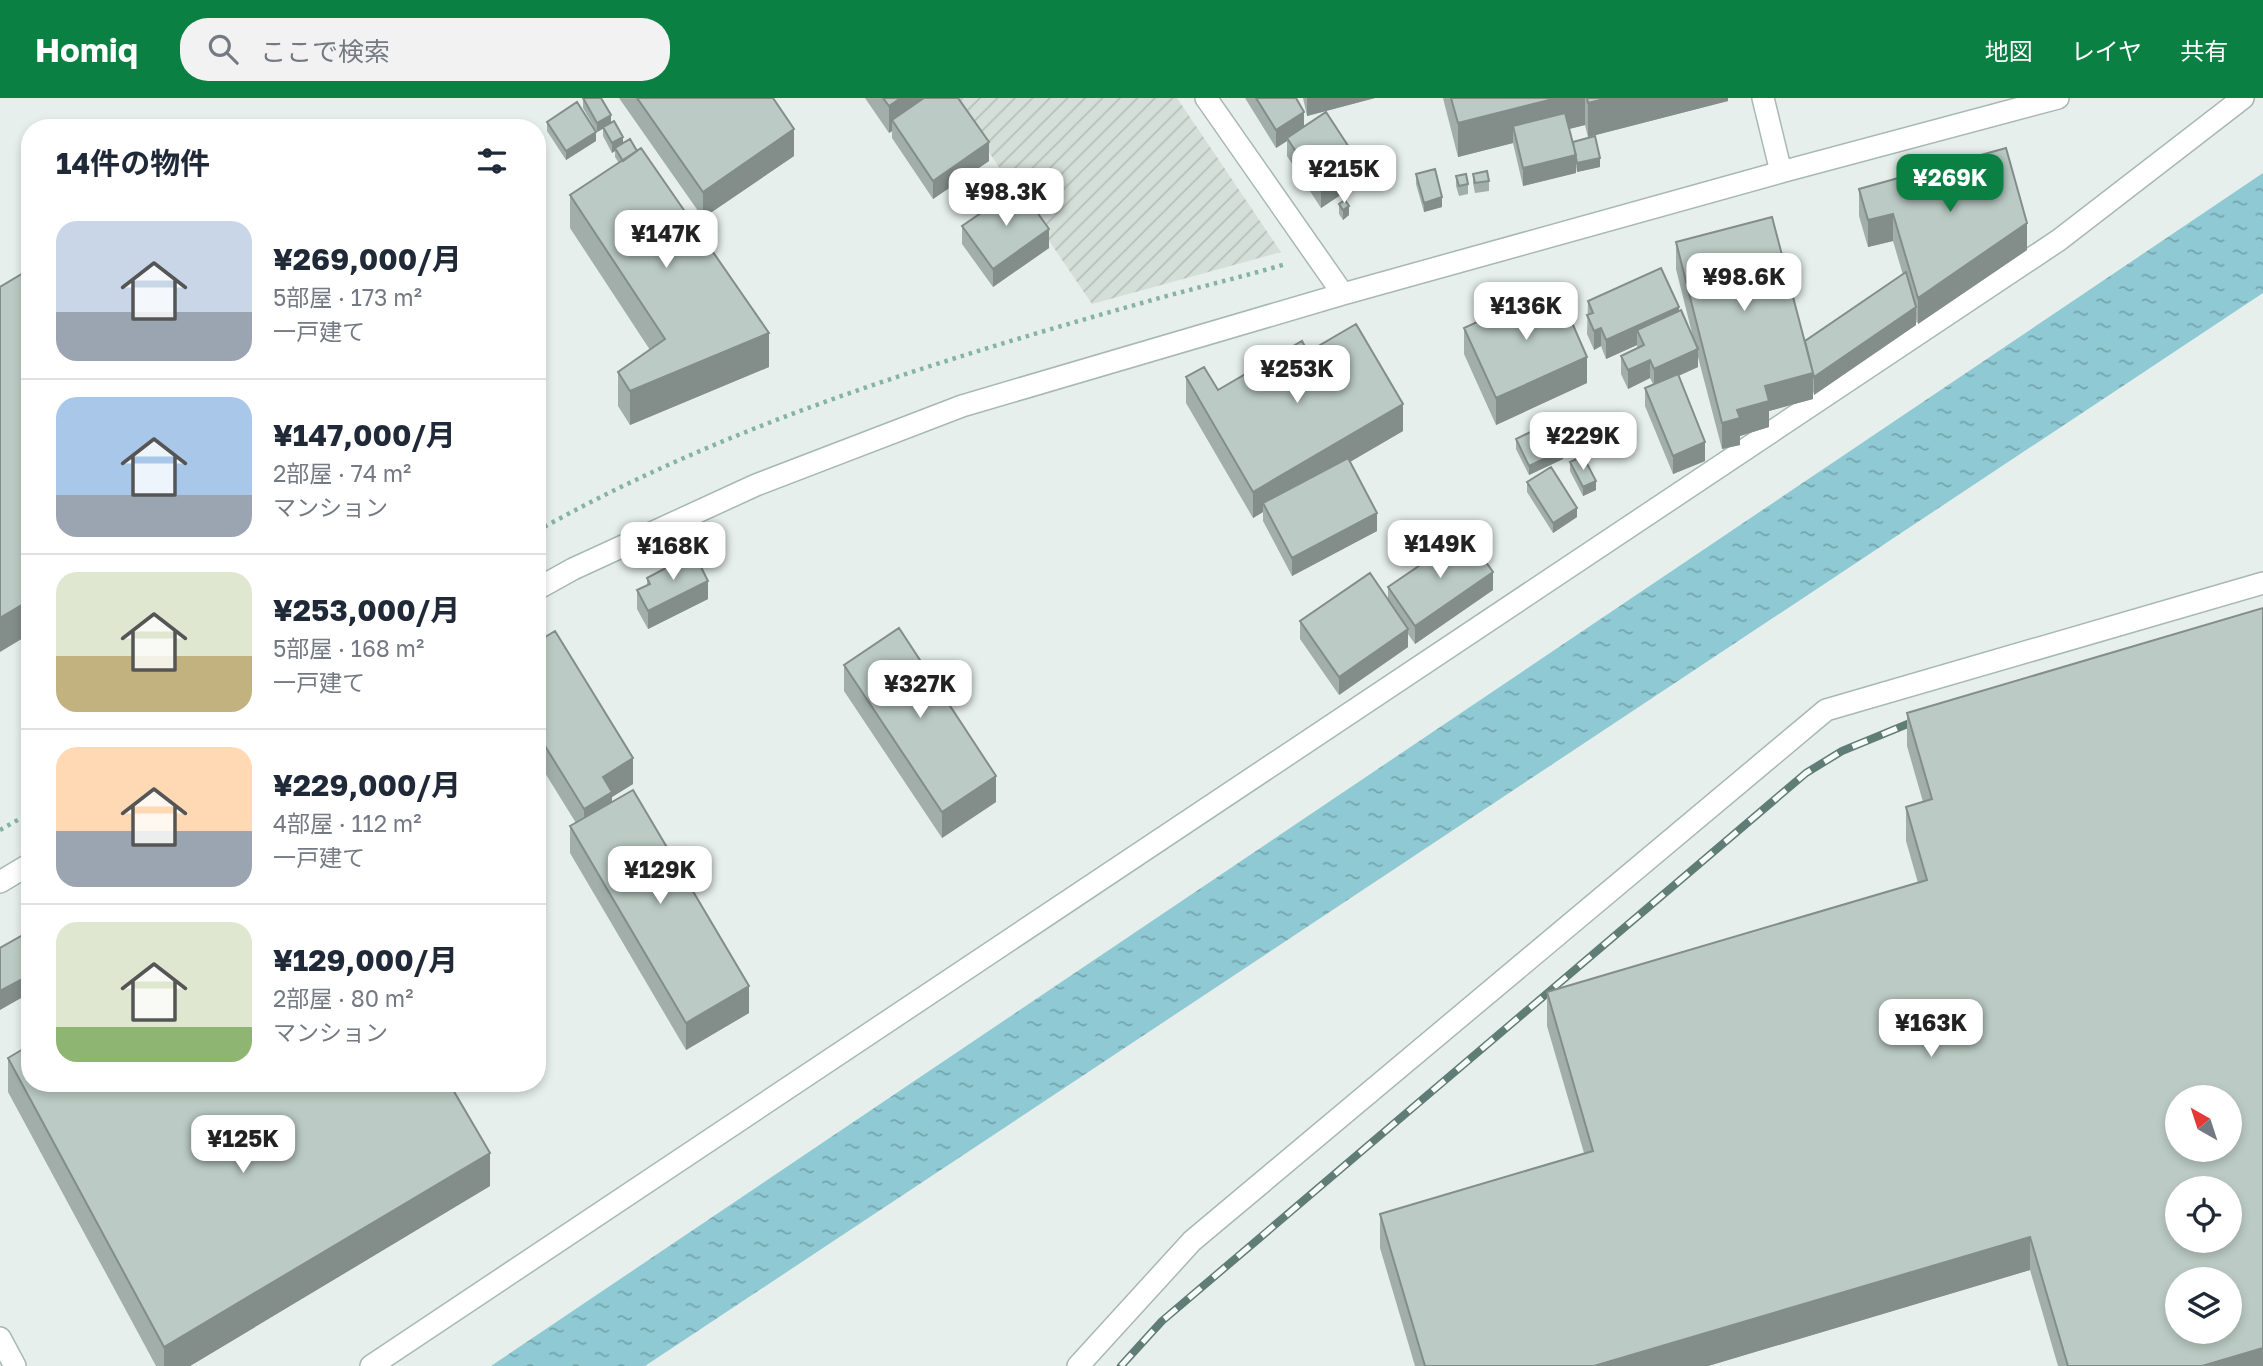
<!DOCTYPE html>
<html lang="ja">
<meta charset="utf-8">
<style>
:root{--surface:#fff;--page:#f2f2f3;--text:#1f2937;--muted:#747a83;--line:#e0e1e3;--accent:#0b8043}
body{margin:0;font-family:"Golos Text","Noto Sans JP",sans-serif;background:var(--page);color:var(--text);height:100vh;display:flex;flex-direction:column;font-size:26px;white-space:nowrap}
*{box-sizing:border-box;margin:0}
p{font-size:23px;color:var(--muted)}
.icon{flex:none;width:38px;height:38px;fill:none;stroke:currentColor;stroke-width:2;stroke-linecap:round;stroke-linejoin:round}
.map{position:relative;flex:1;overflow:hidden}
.sheet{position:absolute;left:21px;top:21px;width:525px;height:973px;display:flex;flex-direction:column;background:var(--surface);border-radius:28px;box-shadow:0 4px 10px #0003}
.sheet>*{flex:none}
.needle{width:46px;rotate:321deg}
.controls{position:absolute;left:2165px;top:987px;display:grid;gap:14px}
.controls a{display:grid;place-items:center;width:77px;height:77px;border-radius:50%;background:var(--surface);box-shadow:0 4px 10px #0003;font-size:35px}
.price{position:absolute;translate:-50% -60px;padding:0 16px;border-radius:14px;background:#fff;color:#222;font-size:23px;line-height:46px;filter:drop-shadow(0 2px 4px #0008)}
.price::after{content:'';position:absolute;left:50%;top:42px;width:21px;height:16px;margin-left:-10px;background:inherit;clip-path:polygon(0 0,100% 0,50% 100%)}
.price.selected{background:var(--accent);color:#fff}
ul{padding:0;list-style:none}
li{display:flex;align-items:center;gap:21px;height:175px;padding:0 35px}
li+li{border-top:2px solid var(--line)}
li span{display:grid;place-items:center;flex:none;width:196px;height:140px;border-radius:21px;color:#555}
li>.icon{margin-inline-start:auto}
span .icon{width:84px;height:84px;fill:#fffc;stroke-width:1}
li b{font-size:30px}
h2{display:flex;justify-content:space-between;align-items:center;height:84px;padding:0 35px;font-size:30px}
header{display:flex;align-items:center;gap:42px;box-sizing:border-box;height:98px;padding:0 35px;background:var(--accent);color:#fff}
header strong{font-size:33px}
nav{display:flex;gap:38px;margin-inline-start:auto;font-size:24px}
.search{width:490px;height:63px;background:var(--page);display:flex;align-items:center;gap:18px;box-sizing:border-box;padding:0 24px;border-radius:28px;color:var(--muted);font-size:26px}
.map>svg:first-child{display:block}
</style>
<header>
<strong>Homiq</strong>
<div class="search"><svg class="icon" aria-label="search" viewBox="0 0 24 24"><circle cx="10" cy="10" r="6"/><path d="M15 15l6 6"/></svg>ここで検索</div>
<nav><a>地図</a><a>レイヤ</a><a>共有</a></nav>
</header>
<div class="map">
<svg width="2263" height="1268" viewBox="0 0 2263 1268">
<defs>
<pattern id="industrial-furrows" width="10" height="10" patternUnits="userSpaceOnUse" patternTransform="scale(1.75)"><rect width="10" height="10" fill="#d4dfda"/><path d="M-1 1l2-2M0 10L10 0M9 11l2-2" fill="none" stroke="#b6c1bc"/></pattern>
<pattern id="water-ripples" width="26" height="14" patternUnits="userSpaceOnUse" patternTransform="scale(1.75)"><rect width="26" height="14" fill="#8ec9d4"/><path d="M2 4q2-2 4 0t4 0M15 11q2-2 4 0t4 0" fill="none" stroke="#74a5ad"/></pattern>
</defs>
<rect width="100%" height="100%" fill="#e6efeb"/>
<!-- industrial -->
<path fill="url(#industrial-furrows)" d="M 952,0 L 1177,0 L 1281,154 L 1092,206 Z"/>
<!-- water -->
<path fill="url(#water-ripples)" d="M 2263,75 L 2263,195 L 645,1268 L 491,1268 Z"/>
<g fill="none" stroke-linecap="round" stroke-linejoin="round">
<!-- minor casing -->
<g stroke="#a8b8b2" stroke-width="24">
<path id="minor" d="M 1206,0 L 1343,196
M 1763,0 L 1781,74
M 537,491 L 573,471 L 756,387 L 962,308 L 1343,196 L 1781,74 L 2058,0
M 0,784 L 30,766
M 0,1240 L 15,1268
M 371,1268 L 2059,142 L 2243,0
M 1078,1268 L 1192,1143 L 1826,612 L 2263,485"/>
</g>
<!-- path -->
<path stroke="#86b3a5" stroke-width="4.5" stroke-dasharray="3.5 5" stroke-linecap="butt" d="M 537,433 C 730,324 950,259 1163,199 C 1204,188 1245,178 1286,166
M 0,732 L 30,715"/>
<!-- minor -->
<use href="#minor" stroke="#fff" stroke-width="21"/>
<!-- rail casing -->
<g stroke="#5f7d75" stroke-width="8">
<path id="rail" d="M 1121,1268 L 1162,1223 L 1806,675 L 1842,653 L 1927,618"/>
</g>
<!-- rail -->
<use href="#rail" stroke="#f7fbf9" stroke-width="5" stroke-dasharray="16" stroke-linecap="butt"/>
</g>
<!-- wall -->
<path fill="#a1aea9" d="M 583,0 L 611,25 L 769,269 L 630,327 L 618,308 L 618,274 L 650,252 L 570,130 L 570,97 L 619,65 L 615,59 L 615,53 L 612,55 L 603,38 L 603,31 L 597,34 L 583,10 Z
M 619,0 L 773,0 L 794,58 L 703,120 Z
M 865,0 L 958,0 L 989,63 L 933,101 L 892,40 L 892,33 L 889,35 Z
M 1245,0 L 1296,0 L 1304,28 L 1360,84 L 1321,110 L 1287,58 L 1287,43 L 1276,50 Z
M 1303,0 L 1375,0 L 1307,18 Z
M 1443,0 L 1728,0 L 1728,3 L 1588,39 L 1585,27 L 1569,31 L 1573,44 L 1600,69 L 1577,74 L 1576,68 L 1576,75 L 1523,88 L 1513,45 L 1458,59 Z
M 547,24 L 596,43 L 566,62 L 547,33 Z
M 1416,76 L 1442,109 L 1424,114 L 1416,86 Z
M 1473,76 L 1489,83 L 1489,93 L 1475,95 L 1473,85 Z
M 1456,78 L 1468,86 L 1468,96 L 1459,98 L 1456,88 Z
M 1859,91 L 2027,152 L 1918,226 L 1916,221 L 1916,227 L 1814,297 L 1813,293 L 1813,301 L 1769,313 L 1769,329 L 1740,338 L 1740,347 L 1722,351 L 1698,259 L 1698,269 L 1678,278 L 1705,363 L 1673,376 L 1645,308 L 1645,290 L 1653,286 L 1650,280 L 1628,291 L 1621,276 L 1621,258 L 1637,250 L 1637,247 L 1606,261 L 1601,248 L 1594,252 L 1587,236 L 1588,203 L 1679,213 L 1693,239 L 1676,171 L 1676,144 L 1805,243 L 1903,177 L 1893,143 L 1868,149 L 1859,118 Z
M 1339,106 L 1349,117 L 1343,122 L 1339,116 Z
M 962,128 L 1049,150 L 993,189 L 962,146 Z
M 1464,230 L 1587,285 L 1496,327 L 1464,256 Z
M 1308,254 L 1403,333 L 1350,364 L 1377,433 L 1292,478 L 1263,423 L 1263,414 L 1253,420 L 1186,305 L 1186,279 L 1218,292 Z
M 1516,341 L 1563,361 L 1529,377 L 1516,351 Z
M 1570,364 L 1596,392 L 1583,398 L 1570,373 Z
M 1527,384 L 1577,419 L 1553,435 L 1527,394 Z
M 647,480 L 708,501 L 648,531 L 637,511 L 637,492 L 647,487 Z
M 1388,489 L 1493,492 L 1415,546 L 1408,536 L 1408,549 L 1339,597 L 1300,541 L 1300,523 L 1388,502 Z
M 537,544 L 633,686 L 612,699 L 612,704 L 749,915 L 686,952 L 570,755 L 570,728 L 576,725 L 537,662 Z
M 844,567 L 996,704 L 942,740 L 844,593 Z
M 1907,615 L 2263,1268 L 2058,1268 L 2030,1172 L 1708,1268 L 1415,1268 L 1380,1150 L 1380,1116 L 1584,1055 L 1547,928 L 1547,894 L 1918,785 L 1906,743 L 1906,709 L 1923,704 L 1907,648 Z
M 8,960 L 490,1088 L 190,1268 L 156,1268 L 8,994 Z"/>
<!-- shaded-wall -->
<path fill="#838d89" d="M 901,0 L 940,0 L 892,22 L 892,33 L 889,35 L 889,8 Z
M 1307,0 L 1375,0 L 1307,18 Z
M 1557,0 L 1585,0 L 1585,27 L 1517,44 L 1513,28 L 1513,45 L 1458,59 L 1458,25 Z
M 1608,0 L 1728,0 L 1728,3 L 1588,39 L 1588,5 Z
M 1304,14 L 1304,32 L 1287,40 L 1287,43 L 1276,50 L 1276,32 Z
M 611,17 L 611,26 L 597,34 L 597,25 Z
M 794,31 L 794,58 L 703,120 L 703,94 Z
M 596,34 L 596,43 L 566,62 L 566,53 Z
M 623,39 L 623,48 L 615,50 L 615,53 L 612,55 L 612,45 Z
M 989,44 L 989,63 L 933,101 L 933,83 Z
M 1576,57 L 1576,75 L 1523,88 L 1523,70 Z
M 1600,60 L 1600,69 L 1577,74 L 1577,65 Z
M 1360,66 L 1360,84 L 1321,110 L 1321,92 Z
M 1442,99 L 1442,109 L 1424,114 L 1424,105 Z
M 1349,108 L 1349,117 L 1343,122 L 1343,112 Z
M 1893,116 L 1893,143 L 1868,149 L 1868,122 Z
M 2027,125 L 2027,152 L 1918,226 L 1918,200 Z
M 1049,131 L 1049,150 L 993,189 L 993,171 Z
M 1679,209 L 1679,228 L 1637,232 L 1637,247 L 1606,261 L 1606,242 Z
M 1916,209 L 1916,227 L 1814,297 L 1814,279 Z
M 1601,230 L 1601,248 L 1594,252 L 1594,233 Z
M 769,235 L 769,269 L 630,327 L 630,293 Z
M 1698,251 L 1698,269 L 1654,289 L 1654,271 Z
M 1587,259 L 1587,285 L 1496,327 L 1496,300 Z
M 1650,262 L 1650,280 L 1628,291 L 1628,272 Z
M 1813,275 L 1813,301 L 1769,313 L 1769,329 L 1740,338 L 1740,347 L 1722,351 L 1722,325 L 1765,288 Z
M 1403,306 L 1403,333 L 1267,412 L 1263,405 L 1263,414 L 1253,420 L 1253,394 Z
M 1705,344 L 1705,363 L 1673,376 L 1673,358 Z
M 1563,352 L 1563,361 L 1529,377 L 1529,368 Z
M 1596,383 L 1596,392 L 1583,398 L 1583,389 Z
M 1577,410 L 1577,419 L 1553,435 L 1553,425 Z
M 1377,415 L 1377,433 L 1292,478 L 1292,460 Z
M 1493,474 L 1493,492 L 1415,546 L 1415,528 Z
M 708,483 L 708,501 L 648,531 L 648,513 Z
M 30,502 L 30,536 L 0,554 L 0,520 Z
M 1408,531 L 1408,549 L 1339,597 L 1339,579 Z
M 633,660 L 633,686 L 612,699 L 612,720 L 584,737 L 584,711 L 603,679 Z
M 996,678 L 996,704 L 942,740 L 942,714 Z
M 30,877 L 30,895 L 0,912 L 0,893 Z
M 749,888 L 749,915 L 686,952 L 686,925 Z
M 490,1055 L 490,1088 L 190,1268 L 164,1268 L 164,1249 Z
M 2030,1139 L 2030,1172 L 1708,1268 L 1594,1268 Z
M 2263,1250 L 2263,1268 L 2202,1268 Z"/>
<!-- building -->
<path fill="#bbcac4" stroke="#838d89" stroke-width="2" fill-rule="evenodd" d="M 583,0 L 601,0 L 611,17 L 597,25 Z
M 637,0 L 773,0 L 794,31 L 703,94 Z
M 883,0 L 901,0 L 889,8 Z
M 924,0 L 958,0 L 989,44 L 933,83 L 892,22 Z
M 1256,0 L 1296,0 L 1304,14 L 1276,32 Z
M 1451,0 L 1557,0 L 1458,25 Z
M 1587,0 L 1608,0 L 1588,5 Z
M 577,4 L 596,34 L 566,53 L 547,24 Z
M 1326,14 L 1360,66 L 1321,92 L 1287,40 Z
M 1565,15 L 1576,57 L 1523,70 L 1513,28 Z
M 614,23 L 623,39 L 612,45 L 603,29 Z
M 1595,38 L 1600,60 L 1577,65 L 1573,44 Z
M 630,41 L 637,53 L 623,63 L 615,50 Z
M 641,50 L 769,235 L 630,293 L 618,274 L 665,241 L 570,97 Z
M 2006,50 L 2027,125 L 1918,200 L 1893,116 L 1868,122 L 1859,91 Z
M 1435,71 L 1442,99 L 1424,105 L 1416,76 Z
M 1487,73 L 1489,83 L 1475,85 L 1473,76 Z
M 1466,76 L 1468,86 L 1459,88 L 1456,78 Z
M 1019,89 L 1049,131 L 993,171 L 962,128 Z
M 1345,102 L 1349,108 L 1343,112 L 1339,106 Z
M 1772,119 L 1813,275 L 1765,288 L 1769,303 L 1737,312 L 1740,320 L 1722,325 L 1676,144 Z
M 1661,170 L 1679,209 L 1606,242 L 1601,230 L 1594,233 L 1587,217 L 1593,215 L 1588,203 Z
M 30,171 L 30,502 L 0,520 L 0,189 Z
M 1906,174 L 1916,209 L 1814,279 L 1805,243 Z
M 1556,188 L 1587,259 L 1496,300 L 1464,230 Z
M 1681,212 L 1698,251 L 1654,271 L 1650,262 L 1628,272 L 1621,258 L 1644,247 L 1637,232 Z
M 1356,226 L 1403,306 L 1253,394 L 1186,279 L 1204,269 L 1218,292 L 1302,243 L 1308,254 Z
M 1678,276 L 1705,344 L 1673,358 L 1645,290 Z
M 1549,325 L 1563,352 L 1529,368 L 1516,341 Z
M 1583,358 L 1596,383 L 1583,389 L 1570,364 Z
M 1348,360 L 1377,415 L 1292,460 L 1263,405 Z
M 1551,369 L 1577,410 L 1553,425 L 1527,384 Z
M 1466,436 L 1493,474 L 1415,528 L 1388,489 Z
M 694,455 L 708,483 L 648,513 L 637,492 L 650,486 L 647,480 Z
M 1370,475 L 1408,531 L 1339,579 L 1300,523 Z
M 2263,510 L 2263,1250 L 2202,1268 L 2068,1268 L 2030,1139 L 1594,1268 L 1425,1268 L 1380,1116 L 1593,1053 L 1547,894 L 1927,782 L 1906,709 L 1932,701 L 1907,615 ZM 2177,999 L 2230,999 L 2230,1052 L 2177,1052 ZM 2177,1090 L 2230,1090 L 2230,1143 L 2177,1143 ZM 2177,1181 L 2230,1181 L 2230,1234 L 2177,1234 Z
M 899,530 L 996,678 L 942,714 L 844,567 Z
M 555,533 L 633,660 L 603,679 L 612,694 L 584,711 L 537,635 L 537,544 Z
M 633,692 L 749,888 L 686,925 L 570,728 Z
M 30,833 L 30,877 L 0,893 L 0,850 Z
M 30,947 L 30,985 L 449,985 L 490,1055 L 164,1249 L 8,960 Z"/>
</svg>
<div class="controls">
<a><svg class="needle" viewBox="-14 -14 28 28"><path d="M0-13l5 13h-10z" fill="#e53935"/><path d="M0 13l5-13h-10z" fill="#747a83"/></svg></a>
<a><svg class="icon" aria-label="locate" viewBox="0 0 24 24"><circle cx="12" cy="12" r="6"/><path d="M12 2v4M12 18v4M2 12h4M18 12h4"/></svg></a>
<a><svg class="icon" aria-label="layers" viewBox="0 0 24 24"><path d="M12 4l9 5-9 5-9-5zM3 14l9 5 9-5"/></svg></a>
</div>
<b class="price" style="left:1344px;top:107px">¥215K</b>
<b class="price selected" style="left:1950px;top:116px">¥269K</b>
<b class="price" style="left:1006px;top:130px">¥98.3K</b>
<b class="price" style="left:666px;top:172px">¥147K</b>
<b class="price" style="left:1744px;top:215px">¥98.6K</b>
<b class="price" style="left:1526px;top:244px">¥136K</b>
<b class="price" style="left:1297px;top:307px">¥253K</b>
<b class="price" style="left:1583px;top:374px">¥229K</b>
<b class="price" style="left:1440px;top:482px">¥149K</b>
<b class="price" style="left:673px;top:484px">¥168K</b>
<b class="price" style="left:920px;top:622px">¥327K</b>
<b class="price" style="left:660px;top:808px">¥129K</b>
<b class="price" style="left:1931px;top:961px">¥163K</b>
<b class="price" style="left:243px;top:1077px">¥125K</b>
<section class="sheet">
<h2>14件の物件<svg class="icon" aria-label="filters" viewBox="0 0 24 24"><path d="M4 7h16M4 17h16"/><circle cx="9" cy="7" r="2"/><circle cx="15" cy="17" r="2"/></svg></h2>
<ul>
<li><span style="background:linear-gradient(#c9d6e8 65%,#9aa5b1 0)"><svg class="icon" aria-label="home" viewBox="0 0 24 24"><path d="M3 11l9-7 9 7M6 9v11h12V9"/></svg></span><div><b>¥269,000/月</b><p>5部屋 · 173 m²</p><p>一戸建て</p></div></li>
<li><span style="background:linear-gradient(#a9c7e8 70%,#9aa5b1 0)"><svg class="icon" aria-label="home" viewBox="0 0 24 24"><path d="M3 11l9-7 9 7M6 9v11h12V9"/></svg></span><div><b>¥147,000/月</b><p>2部屋 · 74 m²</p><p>マンション</p></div></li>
<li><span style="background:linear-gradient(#dfe7d0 60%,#c2b280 0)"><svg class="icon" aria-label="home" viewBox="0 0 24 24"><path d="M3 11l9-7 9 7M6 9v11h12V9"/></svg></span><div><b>¥253,000/月</b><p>5部屋 · 168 m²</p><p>一戸建て</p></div></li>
<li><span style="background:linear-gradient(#ffd9b3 60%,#9aa5b1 0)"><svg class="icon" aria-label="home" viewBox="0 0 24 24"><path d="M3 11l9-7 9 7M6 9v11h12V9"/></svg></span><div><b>¥229,000/月</b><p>4部屋 · 112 m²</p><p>一戸建て</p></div></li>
<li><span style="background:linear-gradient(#dfe7d0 75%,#8fb573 0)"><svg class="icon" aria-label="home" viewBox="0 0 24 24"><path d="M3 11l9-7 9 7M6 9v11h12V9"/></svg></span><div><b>¥129,000/月</b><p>2部屋 · 80 m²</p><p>マンション</p></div></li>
</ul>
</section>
</div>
